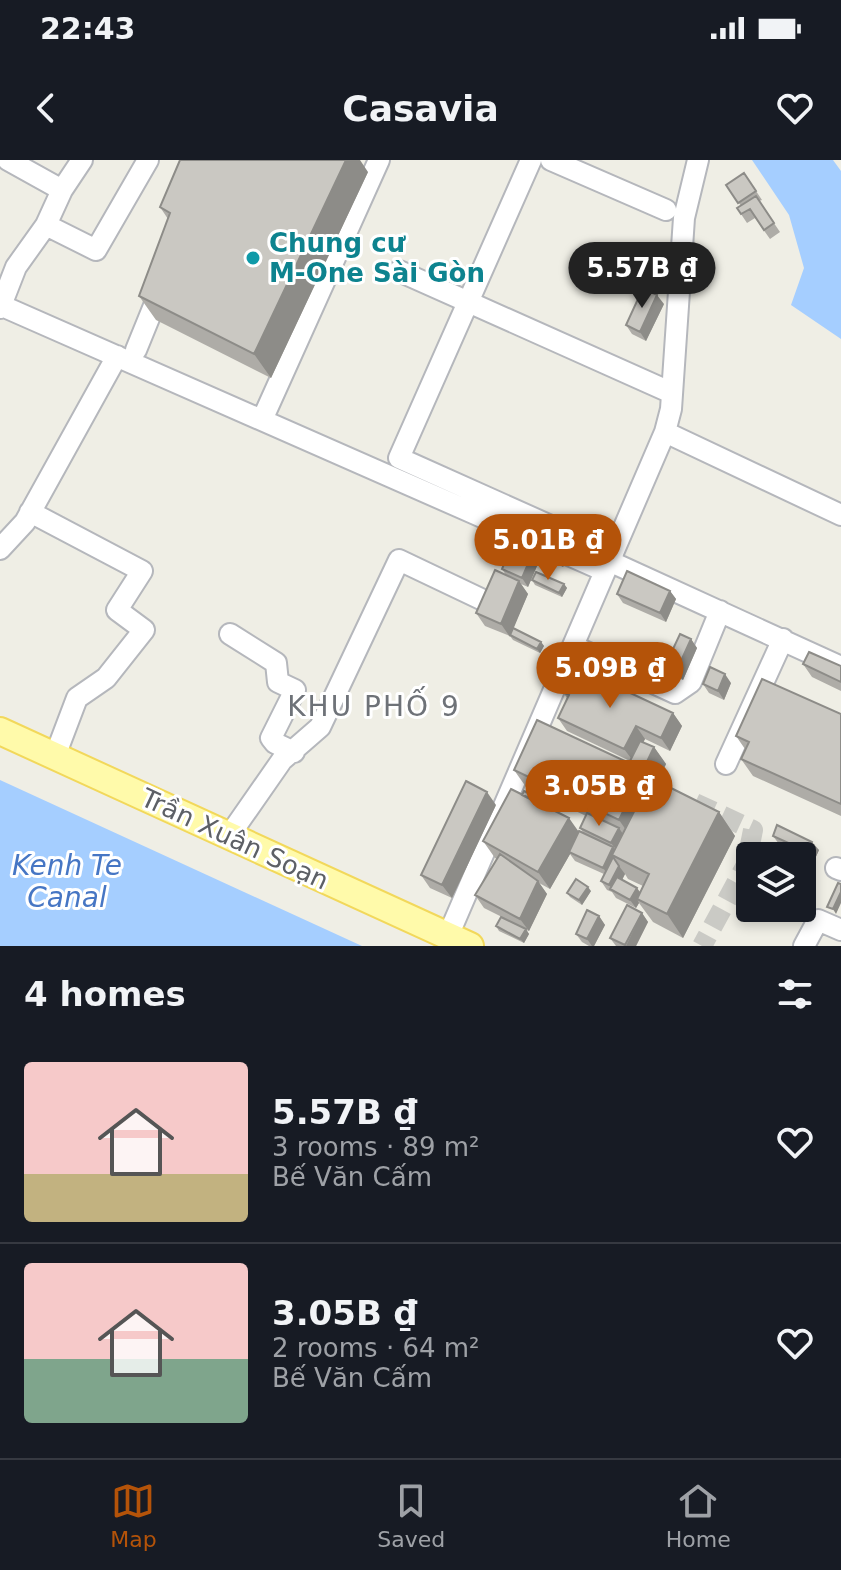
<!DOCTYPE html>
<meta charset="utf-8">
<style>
:root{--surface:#171b24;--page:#20242c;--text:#f1f3f6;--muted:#9ea1a6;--line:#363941;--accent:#b45309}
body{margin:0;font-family:"DejaVu Sans",sans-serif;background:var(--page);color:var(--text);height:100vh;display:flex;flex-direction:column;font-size:30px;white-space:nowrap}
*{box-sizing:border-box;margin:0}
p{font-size:26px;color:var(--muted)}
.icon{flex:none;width:44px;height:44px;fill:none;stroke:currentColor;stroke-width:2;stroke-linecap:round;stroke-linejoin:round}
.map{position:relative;height:786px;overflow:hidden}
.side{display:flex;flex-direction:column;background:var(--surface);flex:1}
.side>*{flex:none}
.controls{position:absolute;left:736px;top:682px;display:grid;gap:16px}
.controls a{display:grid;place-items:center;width:80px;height:80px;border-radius:8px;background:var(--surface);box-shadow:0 4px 12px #0003;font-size:40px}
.price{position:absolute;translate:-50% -68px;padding:0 18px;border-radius:28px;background:var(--accent);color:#fff;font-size:26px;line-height:52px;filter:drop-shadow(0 2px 4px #0008)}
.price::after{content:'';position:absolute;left:50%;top:48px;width:24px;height:18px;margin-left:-12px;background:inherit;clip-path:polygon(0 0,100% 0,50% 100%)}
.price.current{background:#222;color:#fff}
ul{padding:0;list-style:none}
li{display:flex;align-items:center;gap:24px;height:200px;padding:0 24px}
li+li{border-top:2px solid var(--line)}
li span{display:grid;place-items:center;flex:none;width:224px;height:160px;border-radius:8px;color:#555}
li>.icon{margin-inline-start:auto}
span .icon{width:96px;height:96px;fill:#fffc;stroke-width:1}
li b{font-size:34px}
h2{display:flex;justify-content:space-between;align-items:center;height:96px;padding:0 24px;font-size:34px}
.status{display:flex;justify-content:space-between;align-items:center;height:56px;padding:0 40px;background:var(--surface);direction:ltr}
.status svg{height:22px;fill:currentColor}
header{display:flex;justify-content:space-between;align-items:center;height:104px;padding:0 24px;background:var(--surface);font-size:36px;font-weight:700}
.tab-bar{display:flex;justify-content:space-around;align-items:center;height:112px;border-top:2px solid var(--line);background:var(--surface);font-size:22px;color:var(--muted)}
.tab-bar a{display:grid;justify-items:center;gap:4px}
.tab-bar .current{color:var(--accent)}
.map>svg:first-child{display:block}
</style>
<div class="status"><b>22:43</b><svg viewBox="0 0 49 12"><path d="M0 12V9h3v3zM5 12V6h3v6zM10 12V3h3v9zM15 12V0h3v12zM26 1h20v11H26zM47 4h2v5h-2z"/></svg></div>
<header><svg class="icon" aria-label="back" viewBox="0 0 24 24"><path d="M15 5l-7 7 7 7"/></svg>Casavia<svg class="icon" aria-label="heart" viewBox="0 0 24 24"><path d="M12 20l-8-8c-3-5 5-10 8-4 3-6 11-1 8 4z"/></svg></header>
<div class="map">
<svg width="841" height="786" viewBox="0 0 841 786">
<rect width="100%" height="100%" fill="#efeee5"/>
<!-- water -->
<path fill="#a5ceff" d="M 752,0 L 833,0 L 841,11 L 841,179 L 791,145 L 804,108 L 789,55 Z
M 0,620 L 362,786 L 0,786 Z"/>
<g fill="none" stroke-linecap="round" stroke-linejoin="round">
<!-- minor-tunnel -->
<path stroke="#cacac5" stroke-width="20" stroke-dasharray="20 10" stroke-linecap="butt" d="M 695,643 L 753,670 L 746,705 L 702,786"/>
<!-- minor casing -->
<g stroke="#b5b7bc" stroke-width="24">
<path id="minor" d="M 8,0 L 62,30
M 531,0 L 399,298 L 613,394
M 551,0 L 666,50
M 46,65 L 96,90 L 148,0
M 399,111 L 672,233
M 0,145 L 605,411
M 0,148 L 16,107 L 46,65 L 62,30 L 82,0
M 136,190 L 160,131
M 262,260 L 379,0
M 665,272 L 841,355
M 30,352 L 142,411 L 117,450 L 144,470 L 106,518 L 77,538 L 55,596
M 0,389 L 25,362 L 117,196
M 609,401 L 841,507
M 230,474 L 276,503 L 278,522 L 295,530 L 271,578 L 275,583 L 294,592
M 573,486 L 675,533 L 691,522 L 720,451
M 726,604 L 783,479
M 229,676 L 282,600 L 320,567 L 399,400 L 483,440
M 836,708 L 841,710
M 448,776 L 665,272 L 671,249 L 684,58 L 698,0
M 804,786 L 818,760 L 841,770"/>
</g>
<!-- major casing -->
<g stroke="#f2d85b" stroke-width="30">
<path id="major" d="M 0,571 L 470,786"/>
</g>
<!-- minor -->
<use href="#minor" stroke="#fff" stroke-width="20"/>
<!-- major -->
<use href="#major" stroke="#fffaaa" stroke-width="26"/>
</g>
<!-- wall -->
<path fill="#aeaca7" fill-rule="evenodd" d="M 368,12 L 271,218 L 156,160 L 139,136 L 168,59 L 160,47 Z
M 744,13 L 762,40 L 759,41 L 780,72 L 770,79 L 755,58 L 747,63 L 737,48 L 741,46 L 726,25 Z
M 664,144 L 646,181 L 632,174 L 626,165 Z
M 543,392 L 528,427 L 521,424 L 528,434 L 513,468 L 541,482 L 544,486 L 540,493 L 513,480 L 510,476 L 485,466 L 476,453 L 506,415 L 502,409 Z
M 545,395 L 567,400 L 563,407 L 548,400 Z
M 532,420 L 564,424 L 567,428 L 562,437 L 535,425 Z
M 670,431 L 676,439 L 666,462 L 623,443 L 617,434 Z
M 691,479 L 697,488 L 683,520 L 671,515 L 665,506 Z
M 803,504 L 841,506 L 841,531 L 812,517 Z
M 731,523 L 724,540 L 709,533 L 703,524 Z
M 563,532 L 673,553 L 682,566 L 670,591 L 645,579 L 643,582 L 654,587 L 666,604 L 658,621 L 719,652 L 735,676 L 683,778 L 653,762 L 639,743 L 636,748 L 616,738 L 612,732 L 607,730 L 601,721 L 604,714 L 575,701 L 570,694 L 550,729 L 539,723 L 547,734 L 529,771 L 526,770 L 529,774 L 524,783 L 499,771 L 496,766 L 508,760 L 484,748 L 475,735 L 497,699 L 495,698 L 483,681 L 522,635 L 557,650 L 556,652 L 579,672 L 584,674 L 580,668 L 586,656 L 526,627 L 514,610 L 629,603 L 630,601 L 567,571 L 558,558 L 567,538 ZM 625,714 L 628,719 L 643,726 L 640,732 L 622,720 Z
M 841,554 L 841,656 L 753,616 L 741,599 L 745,589 L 736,576 Z
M 496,645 L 452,738 L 430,728 L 421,715 Z
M 773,676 L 819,690 L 814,701 L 779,684 Z
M 591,731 L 582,745 L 570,737 L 567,733 Z
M 642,753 L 648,762 L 636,786 L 616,786 L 610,778 Z
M 599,756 L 605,765 L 594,786 L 589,786 L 582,782 L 576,774 Z"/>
<!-- shaded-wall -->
<path fill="#8d8c88" d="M 346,0 L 360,0 L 368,12 L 271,218 L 254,194 Z
M 657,135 L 664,144 L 646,181 L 640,172 Z
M 537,383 L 543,392 L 528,427 L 522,418 Z
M 564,395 L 567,400 L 563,407 L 560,403 Z
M 519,421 L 528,434 L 510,477 L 501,464 Z
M 564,424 L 567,428 L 562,437 L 559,433 Z
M 670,431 L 676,439 L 666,462 L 660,453 Z
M 691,479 L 697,488 L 683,520 L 676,512 Z
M 541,482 L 544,486 L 540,493 L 537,489 Z
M 725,514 L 731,523 L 724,540 L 718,531 Z
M 673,553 L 682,566 L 670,591 L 661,578 Z
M 636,566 L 645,579 L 634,602 L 624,589 Z
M 654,587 L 666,604 L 631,677 L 619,660 Z
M 487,632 L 496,645 L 452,738 L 442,725 Z
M 719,652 L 735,676 L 683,778 L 667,754 Z
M 569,658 L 581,675 L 550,729 L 538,712 Z
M 619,668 L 625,677 L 618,692 L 611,683 Z
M 812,682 L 819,690 L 814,701 L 808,692 Z
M 613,687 L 619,696 L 612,695 L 616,702 L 609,716 L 603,708 Z
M 619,706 L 625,714 L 616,732 L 613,730 L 609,725 Z
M 538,721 L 547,734 L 529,771 L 520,759 Z
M 588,727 L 591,731 L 582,745 L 579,740 Z
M 637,728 L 643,736 L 637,739 L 639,743 L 636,748 L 630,740 Z
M 841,732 L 841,743 L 836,754 L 833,749 Z
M 797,749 L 800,754 L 797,759 L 793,754 Z
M 642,753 L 648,762 L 636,786 L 626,786 Z
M 599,756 L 605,765 L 594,786 L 592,786 L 587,779 Z
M 526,769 L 529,774 L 524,783 L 520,779 Z"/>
<!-- building -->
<path fill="#cac8c2" stroke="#8d8c88" stroke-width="2" d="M 180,0 L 346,0 L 254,194 L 139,136 L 170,53 L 160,47 Z
M 744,13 L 756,31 L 738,43 L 726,25 Z
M 756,36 L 774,63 L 764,70 L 750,49 L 741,54 L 737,48 Z
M 643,128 L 657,135 L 640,172 L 626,165 Z
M 516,375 L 537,383 L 522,418 L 502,409 Z
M 549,388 L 564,395 L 560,403 L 545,395 Z
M 495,410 L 519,421 L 501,464 L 476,453 Z
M 627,411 L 670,431 L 660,453 L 617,434 Z
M 536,412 L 564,424 L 559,433 L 532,420 Z
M 513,468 L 541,482 L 537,489 L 510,475 Z
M 680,474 L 691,479 L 676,512 L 665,506 Z
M 809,492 L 841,506 L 841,522 L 803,504 Z
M 575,507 L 673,553 L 661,578 L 636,566 L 624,589 L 558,558 L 569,535 L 563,532 Z
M 710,507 L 725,514 L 718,531 L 703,524 Z
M 762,519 L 841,554 L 841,644 L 741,599 L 749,582 L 736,576 Z
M 537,560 L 629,603 L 640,581 L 654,587 L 619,660 L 514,610 Z
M 651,618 L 719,652 L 667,754 L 637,739 L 649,714 L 612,695 Z
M 466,621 L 487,632 L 442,725 L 421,715 Z
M 511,629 L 569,658 L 538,712 L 483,681 Z
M 524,631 L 554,645 L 552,650 L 522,635 Z
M 587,653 L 619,668 L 611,683 L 580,668 Z
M 777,665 L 812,682 L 808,692 L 773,676 Z
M 579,671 L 613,687 L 603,708 L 569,692 Z
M 500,694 L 538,721 L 520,759 L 475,735 Z
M 613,697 L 619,706 L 609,725 L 601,721 Z
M 617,717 L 637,728 L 630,740 L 610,729 Z
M 576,719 L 588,727 L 579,740 L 567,733 Z
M 838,723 L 841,724 L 841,732 L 833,749 L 827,747 Z
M 627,745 L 642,753 L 625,785 L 610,778 Z
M 785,748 L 796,748 L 797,749 L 793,754 Z
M 587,750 L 599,756 L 587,779 L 576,774 Z
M 501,757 L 526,769 L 520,779 L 496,766 Z"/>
<!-- markers -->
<circle fill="#0f9aa8" stroke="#fff" stroke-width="3" cx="253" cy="98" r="8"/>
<g text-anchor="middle" stroke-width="6" stroke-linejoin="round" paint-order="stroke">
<!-- culture labels -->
<g font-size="26" font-weight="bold" fill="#0d838f" stroke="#fff" text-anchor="start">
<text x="269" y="92">Chung cư<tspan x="269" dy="30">M-One Sài Gòn</tspan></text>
</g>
<!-- street labels -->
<g font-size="26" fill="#5d6066" stroke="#fff">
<text transform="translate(235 679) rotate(25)" y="9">Trần Xuân Soạn</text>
</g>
<!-- neighbourhood labels -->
<g font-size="28" letter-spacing="2" fill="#6e7278" stroke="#fff">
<text x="374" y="556">KHU PHỐ 9</text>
</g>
<!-- water labels -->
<g font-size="28" font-style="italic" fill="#4676c4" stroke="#fff">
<text x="67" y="715">Kenh Te<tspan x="67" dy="32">Canal</tspan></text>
</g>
</g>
</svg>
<div class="controls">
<a><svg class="icon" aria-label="layers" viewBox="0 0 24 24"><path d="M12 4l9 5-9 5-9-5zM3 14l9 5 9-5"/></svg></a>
</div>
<b class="price current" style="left:642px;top:150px">5.57B ₫</b>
<b class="price" style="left:548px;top:422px">5.01B ₫</b>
<b class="price" style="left:610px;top:550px">5.09B ₫</b>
<b class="price" style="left:599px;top:668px">3.05B ₫</b>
</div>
<section class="side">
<h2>4 homes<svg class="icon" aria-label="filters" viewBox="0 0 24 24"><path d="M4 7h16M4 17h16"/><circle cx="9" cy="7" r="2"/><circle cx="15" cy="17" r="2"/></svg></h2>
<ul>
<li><span style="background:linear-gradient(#f6c9c9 70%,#c2b280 0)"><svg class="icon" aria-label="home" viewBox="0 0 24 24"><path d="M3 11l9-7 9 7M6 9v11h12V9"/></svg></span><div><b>5.57B ₫</b><p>3 rooms · 89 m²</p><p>Bế Văn Cấm</p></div><svg class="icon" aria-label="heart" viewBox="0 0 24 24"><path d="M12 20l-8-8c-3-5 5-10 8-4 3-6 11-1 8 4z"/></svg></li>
<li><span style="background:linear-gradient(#f6c9c9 60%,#7fa58c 0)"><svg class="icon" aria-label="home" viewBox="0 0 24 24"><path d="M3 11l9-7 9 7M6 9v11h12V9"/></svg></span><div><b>3.05B ₫</b><p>2 rooms · 64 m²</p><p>Bế Văn Cấm</p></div><svg class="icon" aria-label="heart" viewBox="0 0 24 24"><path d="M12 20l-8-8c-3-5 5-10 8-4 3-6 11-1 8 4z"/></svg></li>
</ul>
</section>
<nav class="tab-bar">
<a class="current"><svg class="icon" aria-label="map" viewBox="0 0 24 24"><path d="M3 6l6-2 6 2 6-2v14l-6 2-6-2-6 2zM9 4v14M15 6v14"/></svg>Map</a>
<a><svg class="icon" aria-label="saved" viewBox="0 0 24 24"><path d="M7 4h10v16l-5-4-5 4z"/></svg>Saved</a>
<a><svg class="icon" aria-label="home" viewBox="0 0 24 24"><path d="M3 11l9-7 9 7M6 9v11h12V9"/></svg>Home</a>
</nav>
